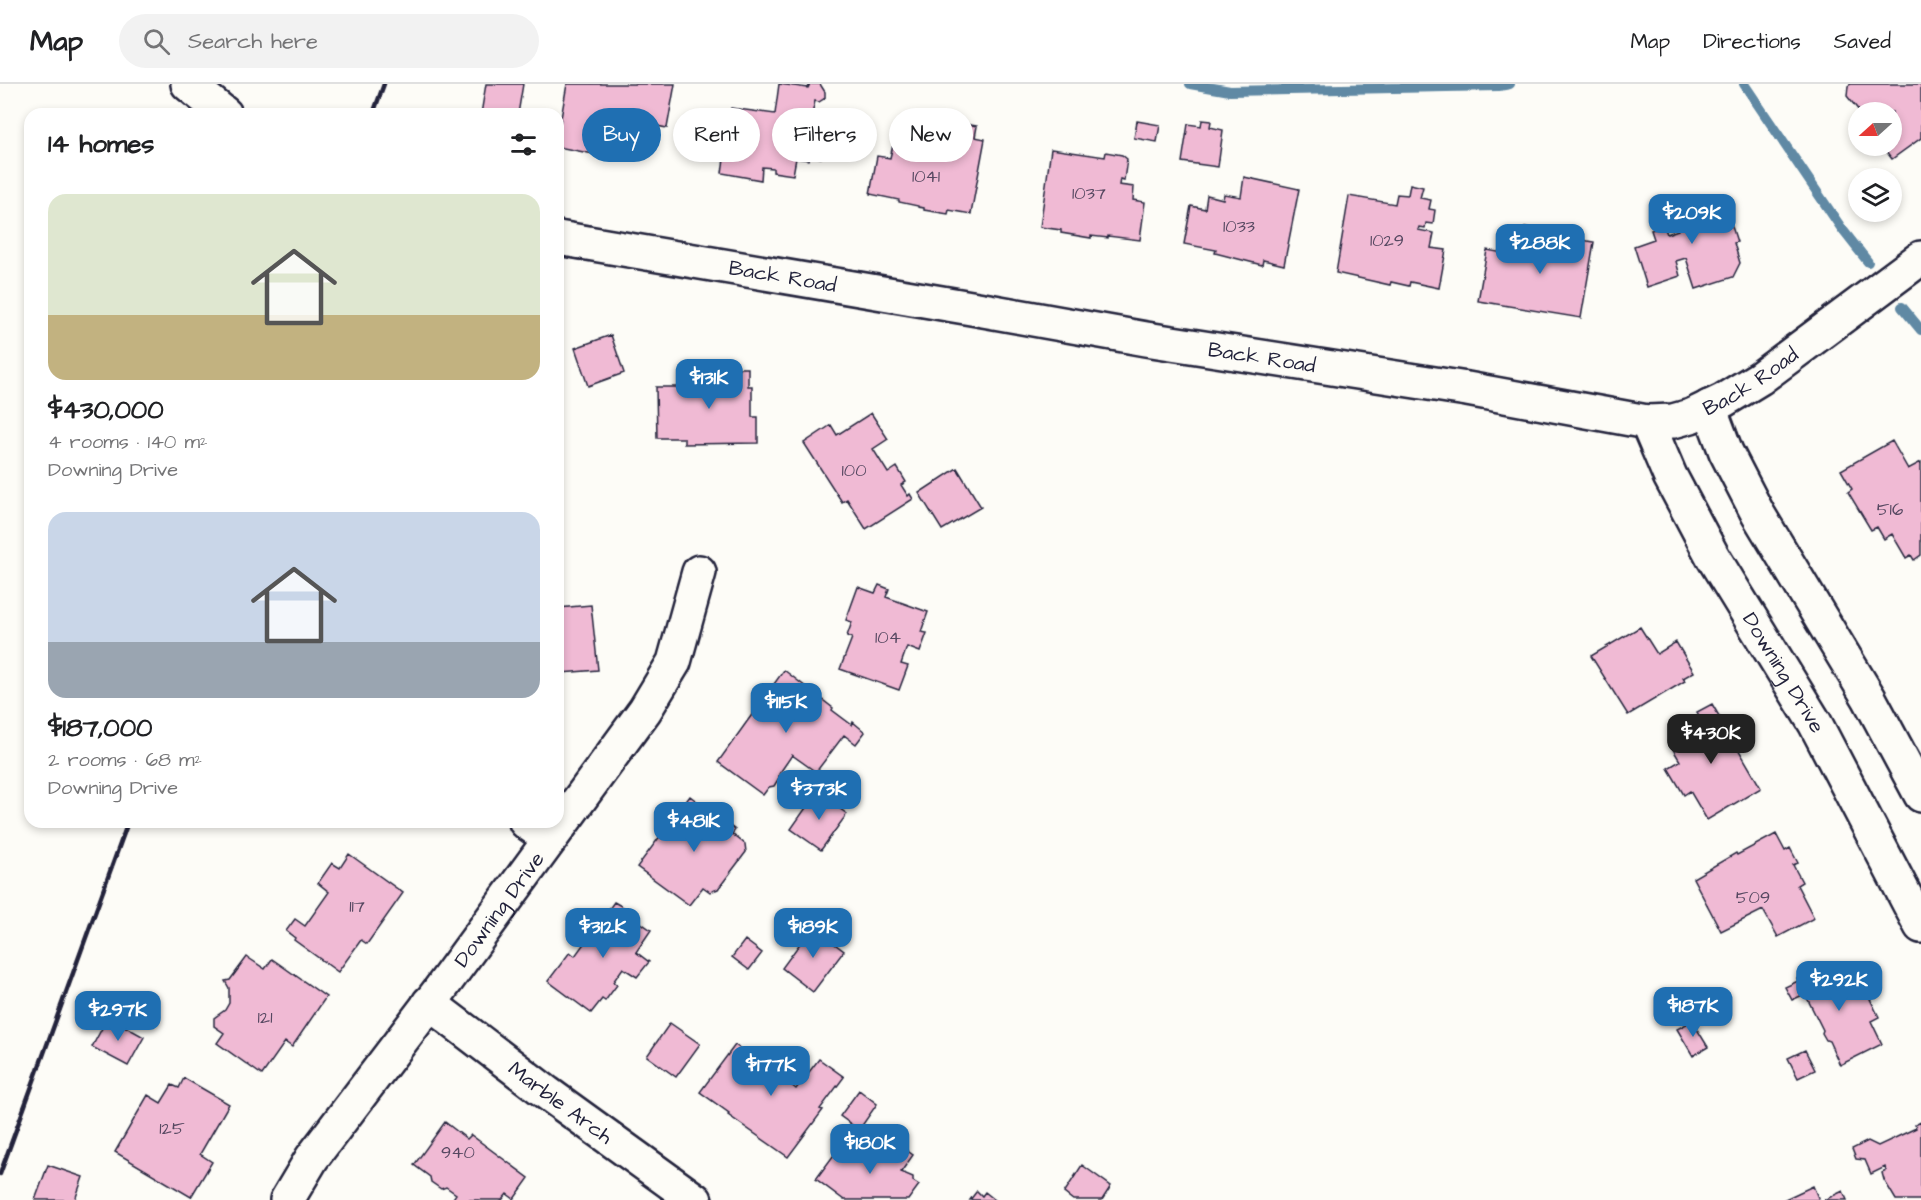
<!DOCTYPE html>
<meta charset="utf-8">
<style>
:root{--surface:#fff;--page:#f2f2f2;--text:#202124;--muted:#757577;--line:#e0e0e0;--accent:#1f6fb2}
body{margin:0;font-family:"Architects Daughter",sans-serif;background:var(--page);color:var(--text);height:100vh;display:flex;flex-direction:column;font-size:22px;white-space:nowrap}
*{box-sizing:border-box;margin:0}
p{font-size:20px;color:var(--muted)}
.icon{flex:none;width:33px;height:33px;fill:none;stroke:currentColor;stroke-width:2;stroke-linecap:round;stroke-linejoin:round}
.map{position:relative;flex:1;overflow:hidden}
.drawer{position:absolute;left:24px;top:24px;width:540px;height:720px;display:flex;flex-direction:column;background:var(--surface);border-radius:18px;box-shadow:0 3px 9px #0003}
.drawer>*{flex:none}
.guide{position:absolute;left:582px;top:24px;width:570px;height:54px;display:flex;gap:12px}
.needle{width:39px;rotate:249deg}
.buttons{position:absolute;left:1848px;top:18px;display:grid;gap:12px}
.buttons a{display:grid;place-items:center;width:54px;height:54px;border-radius:50%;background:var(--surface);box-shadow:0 3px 9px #0003;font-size:30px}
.price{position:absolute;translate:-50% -51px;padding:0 14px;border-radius:12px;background:var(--accent);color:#fff;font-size:20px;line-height:39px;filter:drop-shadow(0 2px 3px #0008)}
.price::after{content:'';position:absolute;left:50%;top:36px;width:18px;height:14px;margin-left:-9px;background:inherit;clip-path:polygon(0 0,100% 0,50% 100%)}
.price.active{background:#222;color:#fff}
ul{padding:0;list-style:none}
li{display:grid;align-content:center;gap:12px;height:318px;padding:0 24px}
li span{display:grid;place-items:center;height:186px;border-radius:18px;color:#555}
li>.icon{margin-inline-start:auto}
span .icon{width:108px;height:108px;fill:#fffc;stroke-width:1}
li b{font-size:26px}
h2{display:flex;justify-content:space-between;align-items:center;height:72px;padding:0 24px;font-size:26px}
.tag{padding:0 21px;border-radius:27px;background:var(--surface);box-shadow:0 3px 9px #0003;font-size:21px;line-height:54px}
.tag.active{background:var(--accent);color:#fff}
header{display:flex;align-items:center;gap:36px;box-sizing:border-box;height:84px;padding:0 30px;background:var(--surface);border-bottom:2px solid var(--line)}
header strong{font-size:28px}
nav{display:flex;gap:33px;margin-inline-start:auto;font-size:21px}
.search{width:420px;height:54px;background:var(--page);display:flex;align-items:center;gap:15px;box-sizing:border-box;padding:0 21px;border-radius:33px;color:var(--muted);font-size:22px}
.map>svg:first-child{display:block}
</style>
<header>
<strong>Map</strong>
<div class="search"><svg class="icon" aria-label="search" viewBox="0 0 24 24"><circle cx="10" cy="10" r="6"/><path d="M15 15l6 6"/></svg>Search here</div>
<nav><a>Map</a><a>Directions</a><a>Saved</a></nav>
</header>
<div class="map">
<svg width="1921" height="1116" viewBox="0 0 1921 1116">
<rect width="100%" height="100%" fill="#fdfcf7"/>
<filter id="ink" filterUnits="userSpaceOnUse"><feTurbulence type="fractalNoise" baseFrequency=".0167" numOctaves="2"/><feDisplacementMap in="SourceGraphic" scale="12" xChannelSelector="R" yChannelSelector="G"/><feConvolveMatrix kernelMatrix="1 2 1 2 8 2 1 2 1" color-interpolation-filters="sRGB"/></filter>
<g filter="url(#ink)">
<!-- built -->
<path fill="#f9e8ec" d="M 1360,0 L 1438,0 L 1382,4 Z"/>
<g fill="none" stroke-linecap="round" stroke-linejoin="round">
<!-- stream -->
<path stroke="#6089a4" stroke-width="10" d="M 1190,0 L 1230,7 L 1499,2 L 1510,0
M 1744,0 L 1842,145 L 1868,178
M 1902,223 L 1921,246"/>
</g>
<!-- building -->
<path fill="#f0bad4" stroke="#22223b" stroke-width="1.5" d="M 486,0 L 523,0 L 518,30 L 481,30 Z
M 567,0 L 675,0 L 667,44 L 642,39 L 639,39 L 639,41 L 600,37 L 594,70 L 558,63 L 558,51 Z
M 779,0 L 808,4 L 810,0 L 820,0 L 825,8 L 825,14 L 819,18 L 815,17 L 813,26 L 813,40 L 816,41 L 813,61 L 823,63 L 821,74 L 810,72 L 809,76 L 796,74 L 793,91 L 773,88 L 773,84 L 762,83 L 761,96 L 722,89 L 731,24 L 775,30 Z
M 1851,0 L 1921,0 L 1921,54 L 1892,75 L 1882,62 L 1892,62 L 1892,28 L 1860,28 L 1847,12 L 1848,2 Z
M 931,34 L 977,42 L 975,53 L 985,55 L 971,130 L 949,126 L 948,130 L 924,126 L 924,124 L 918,123 L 918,122 L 899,118 L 899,116 L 870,110 L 877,72 L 890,74 L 893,61 L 908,64 L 912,41 L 916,42 L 916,38 L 930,40 Z
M 1202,36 L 1211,37 L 1210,43 L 1223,46 L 1218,83 L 1182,78 L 1188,40 L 1201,42 Z
M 1137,37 L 1160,41 L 1157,58 L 1134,54 Z
M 1051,65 L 1105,73 L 1106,68 L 1122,71 L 1127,75 L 1124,96 L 1120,95 L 1119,101 L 1134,103 L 1133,116 L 1145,118 L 1140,156 L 1108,152 L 1108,154 L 1091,152 L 1091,154 L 1061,149 L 1061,146 L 1040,143 Z
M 1244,93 L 1299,105 L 1284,181 L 1263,176 L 1262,181 L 1215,169 L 1216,166 L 1184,160 L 1191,122 L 1205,125 L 1207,111 L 1223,115 L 1224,110 L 1241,113 Z
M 1410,100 L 1423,103 L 1420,114 L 1431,116 L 1429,125 L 1435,126 L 1433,140 L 1426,139 L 1425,144 L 1419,143 L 1418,146 L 1434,149 L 1431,164 L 1446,166 L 1439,204 L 1410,198 L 1409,202 L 1391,198 L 1390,201 L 1336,189 L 1349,112 L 1395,120 L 1397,110 L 1408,111 Z
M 1722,111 L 1737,158 L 1734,159 L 1740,179 L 1733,193 L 1696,205 L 1686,174 L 1676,177 L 1680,192 L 1647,203 L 1634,162 L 1654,155 L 1651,146 L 1664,142 L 1667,150 L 1678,146 L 1670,123 L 1696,115 L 1697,120 Z
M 1525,143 L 1559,149 L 1558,152 L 1594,158 L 1581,234 L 1478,217 L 1487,166 L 1520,172 Z
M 611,251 L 624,289 L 588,302 L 575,264 Z
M 709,284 L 748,284 L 748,302 L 752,302 L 752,333 L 758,333 L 758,359 L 684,360 L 684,354 L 657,354 L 656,303 L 678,303 L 681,299 L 709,302 Z
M 871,329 L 888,355 L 873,365 L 888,389 L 897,383 L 906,398 L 901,401 L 908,412 L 910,410 L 913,415 L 866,445 L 847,415 L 842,418 L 804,359 L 831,341 L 837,351 Z
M 1892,357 L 1908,385 L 1921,378 L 1921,471 L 1914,476 L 1911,471 L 1906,474 L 1892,450 L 1884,455 L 1877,443 L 1871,446 L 1848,408 L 1852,405 L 1841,386 Z
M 957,384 L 981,423 L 942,446 L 919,409 Z
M 879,501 L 889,505 L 886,513 L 928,528 L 921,548 L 927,549 L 920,568 L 907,563 L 901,580 L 908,582 L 899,606 L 840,585 L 852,554 L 847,552 L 852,538 L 846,536 L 858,503 L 875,509 Z
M 591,521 L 598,586 L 561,589 L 560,582 L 558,582 L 558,524 Z
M 1640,543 L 1657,570 L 1676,558 L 1694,588 L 1683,594 L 1685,597 L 1628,631 L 1591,572 Z
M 784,586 L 833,624 L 832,626 L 852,641 L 853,638 L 865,648 L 856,660 L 844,651 L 816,688 L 792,671 L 779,690 L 779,694 L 774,702 L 769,703 L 763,711 L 718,678 Z
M 1712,620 L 1761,704 L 1707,736 L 1690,707 L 1684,711 L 1668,684 L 1680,677 L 1668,657 L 1702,637 L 1697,628 Z
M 817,708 L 847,730 L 821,766 L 791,745 Z
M 690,712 L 735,746 L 732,750 L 745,760 L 746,768 L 718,805 L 710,808 L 703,803 L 689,821 L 637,783 Z
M 1776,750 L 1785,767 L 1790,764 L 1798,779 L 1793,781 L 1802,798 L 1797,801 L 1814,834 L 1778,853 L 1763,826 L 1721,847 L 1693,794 L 1736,769 L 1737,771 Z
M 349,770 L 403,809 L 367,860 L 361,856 L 338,888 L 294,856 L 295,854 L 286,847 L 295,835 L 305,842 L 329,808 L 318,799 L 332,779 L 340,784 Z
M 614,818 L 630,827 L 630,831 L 651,846 L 636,868 L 649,878 L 637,893 L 623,884 L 613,898 L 617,901 L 605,917 L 602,915 L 591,929 L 548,897 L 570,868 L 575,872 Z
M 812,843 L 844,867 L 813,908 L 782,884 Z
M 745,856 L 762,869 L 749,886 L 732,873 Z
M 247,873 L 265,885 L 272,875 L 326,913 L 292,963 L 285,958 L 262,991 L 217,959 L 224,949 L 214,942 L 214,934 L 225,926 L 229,919 L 229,904 L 225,897 L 230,896 Z
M 1831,878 L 1847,910 L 1863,901 L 1879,933 L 1871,937 L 1882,960 L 1840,981 L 1829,957 L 1826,956 L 1822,949 L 1823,946 L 1805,910 L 1792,916 L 1785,903 L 1798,897 L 1797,894 Z
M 108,933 L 144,953 L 128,982 L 92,963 Z
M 1692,937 L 1708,963 L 1693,972 L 1677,945 Z
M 670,939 L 700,960 L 676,993 L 647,972 Z
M 735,961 L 752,973 L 759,973 L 765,977 L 766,983 L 770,986 L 781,972 L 800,987 L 790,1000 L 796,1005 L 819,975 L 844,993 L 820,1025 L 823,1026 L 788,1073 L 728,1031 L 729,1029 L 700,1008 Z
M 1805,966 L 1815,986 L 1798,994 L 1788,974 Z
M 184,994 L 229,1020 L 200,1070 L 212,1078 L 191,1113 L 115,1068 L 148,1011 L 161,1019 L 172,1001 L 179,1004 Z
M 859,1006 L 877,1020 L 859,1046 L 840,1032 Z
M 445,1038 L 467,1055 L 471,1051 L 529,1094 L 514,1115 L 507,1110 L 502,1116 L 452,1116 L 456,1110 L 446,1103 L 441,1105 L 431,1098 L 430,1093 L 414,1081 Z
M 1921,1038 L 1921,1116 L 1896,1116 L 1884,1096 L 1882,1089 L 1886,1087 L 1885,1083 L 1871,1090 L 1865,1076 L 1856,1075 L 1852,1065 L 1868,1057 L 1878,1062 L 1916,1044 L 1915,1041 Z
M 892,1056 L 913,1071 L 901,1088 L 913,1093 L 913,1097 L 919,1101 L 908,1116 L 844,1116 L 816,1095 L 842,1060 L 870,1081 L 878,1071 L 880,1072 Z
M 48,1081 L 83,1093 L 75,1116 L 35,1116 Z
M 1082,1081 L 1111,1102 L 1102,1116 L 1073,1116 L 1064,1109 Z
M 1813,1102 L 1819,1116 L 1783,1116 Z
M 977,1107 L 982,1112 L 985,1108 L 995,1116 L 970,1116 Z
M 1843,1107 L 1847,1116 L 1824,1116 Z"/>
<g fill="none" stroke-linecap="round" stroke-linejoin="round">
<!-- street casing -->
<g stroke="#22223b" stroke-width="38">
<g id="street">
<path d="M 188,0 L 225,30"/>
<path id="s1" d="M 558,154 L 983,226 L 1146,255 L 1467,305 L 1647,338 L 1673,337 L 1691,332 L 1724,316 L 1760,294 L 1921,174"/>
<path d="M 1709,323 L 1726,368 L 1758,430 L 1869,614 L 1921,711"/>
<path id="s2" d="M 1647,338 L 1670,392 L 1713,473 L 1815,639 L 1921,842"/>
<path d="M 526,738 L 550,755"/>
<path id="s3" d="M 429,919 L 547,1009 L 695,1116"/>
<path id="s4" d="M 287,1116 L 312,1074 L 439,907 L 645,626 L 674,578 L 699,488"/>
</g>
</g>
<!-- street -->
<use href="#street" stroke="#fdfcf7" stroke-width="33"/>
<!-- rail -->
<path stroke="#22223b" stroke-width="4.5" d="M 373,30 L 384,0
M 0,1090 L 128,738"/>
</g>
</g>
<g text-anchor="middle" stroke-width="5" stroke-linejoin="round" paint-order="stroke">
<!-- number labels -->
<g font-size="18" fill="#564861">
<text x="926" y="98">1041</text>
<text x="1089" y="115">1037</text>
<text x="1239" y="148">1033</text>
<text x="1387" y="162">1029</text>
<text x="854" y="392">100</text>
<text x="1890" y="431">516</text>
<text x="888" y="559">104</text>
<text x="1753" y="819">509</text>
<text x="357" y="828">117</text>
<text x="265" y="939">121</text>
<text x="172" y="1050">125</text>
<text x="458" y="1074">940</text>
</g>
<!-- street labels -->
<g font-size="21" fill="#22223b" stroke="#fdfcf7">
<text dy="7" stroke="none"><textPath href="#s1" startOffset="228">Back Road</textPath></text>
<text dy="7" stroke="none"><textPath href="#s1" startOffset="714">Back Road</textPath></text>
<text dy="7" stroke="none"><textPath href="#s1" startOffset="1218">Back Road</textPath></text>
<text dy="7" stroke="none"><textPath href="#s2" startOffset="286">Downing Drive</textPath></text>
<text dy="7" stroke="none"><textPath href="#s4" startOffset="360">Downing Drive</textPath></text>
<text dy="7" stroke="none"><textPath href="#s3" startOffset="165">Marble Arch</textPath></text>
</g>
</g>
</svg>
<div class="buttons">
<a><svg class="needle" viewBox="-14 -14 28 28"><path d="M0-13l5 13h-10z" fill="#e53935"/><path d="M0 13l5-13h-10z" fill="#757577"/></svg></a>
<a><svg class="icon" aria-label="layers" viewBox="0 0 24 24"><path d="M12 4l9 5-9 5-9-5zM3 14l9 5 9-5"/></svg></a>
</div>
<b class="price" style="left:1692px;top:161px">$209K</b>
<b class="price" style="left:1540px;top:191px">$288K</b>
<b class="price" style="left:709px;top:326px">$131K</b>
<b class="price" style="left:786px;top:650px">$115K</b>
<b class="price active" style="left:1711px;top:681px">$430K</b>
<b class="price" style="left:819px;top:737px">$373K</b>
<b class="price" style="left:694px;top:769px">$481K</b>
<b class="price" style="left:603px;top:875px">$312K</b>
<b class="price" style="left:813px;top:875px">$189K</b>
<b class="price" style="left:1839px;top:928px">$292K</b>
<b class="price" style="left:1693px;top:954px">$187K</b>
<b class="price" style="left:118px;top:958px">$297K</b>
<b class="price" style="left:771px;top:1013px">$177K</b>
<b class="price" style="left:870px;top:1091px">$180K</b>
<div class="guide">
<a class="tag active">Buy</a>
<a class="tag">Rent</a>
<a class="tag">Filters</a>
<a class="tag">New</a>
</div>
<section class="drawer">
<h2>14 homes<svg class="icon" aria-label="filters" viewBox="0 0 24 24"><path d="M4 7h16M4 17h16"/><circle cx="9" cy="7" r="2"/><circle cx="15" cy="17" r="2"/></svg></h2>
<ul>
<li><span style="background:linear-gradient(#dfe7d0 65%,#c2b280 0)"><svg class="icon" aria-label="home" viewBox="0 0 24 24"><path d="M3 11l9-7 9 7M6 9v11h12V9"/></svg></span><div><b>$430,000</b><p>4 rooms · 140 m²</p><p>Downing Drive</p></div></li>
<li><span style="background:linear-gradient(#c9d6e8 70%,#9aa5b1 0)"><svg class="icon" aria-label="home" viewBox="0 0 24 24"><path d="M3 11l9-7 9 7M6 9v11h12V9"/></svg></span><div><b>$187,000</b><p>2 rooms · 68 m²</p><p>Downing Drive</p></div></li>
</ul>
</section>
</div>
